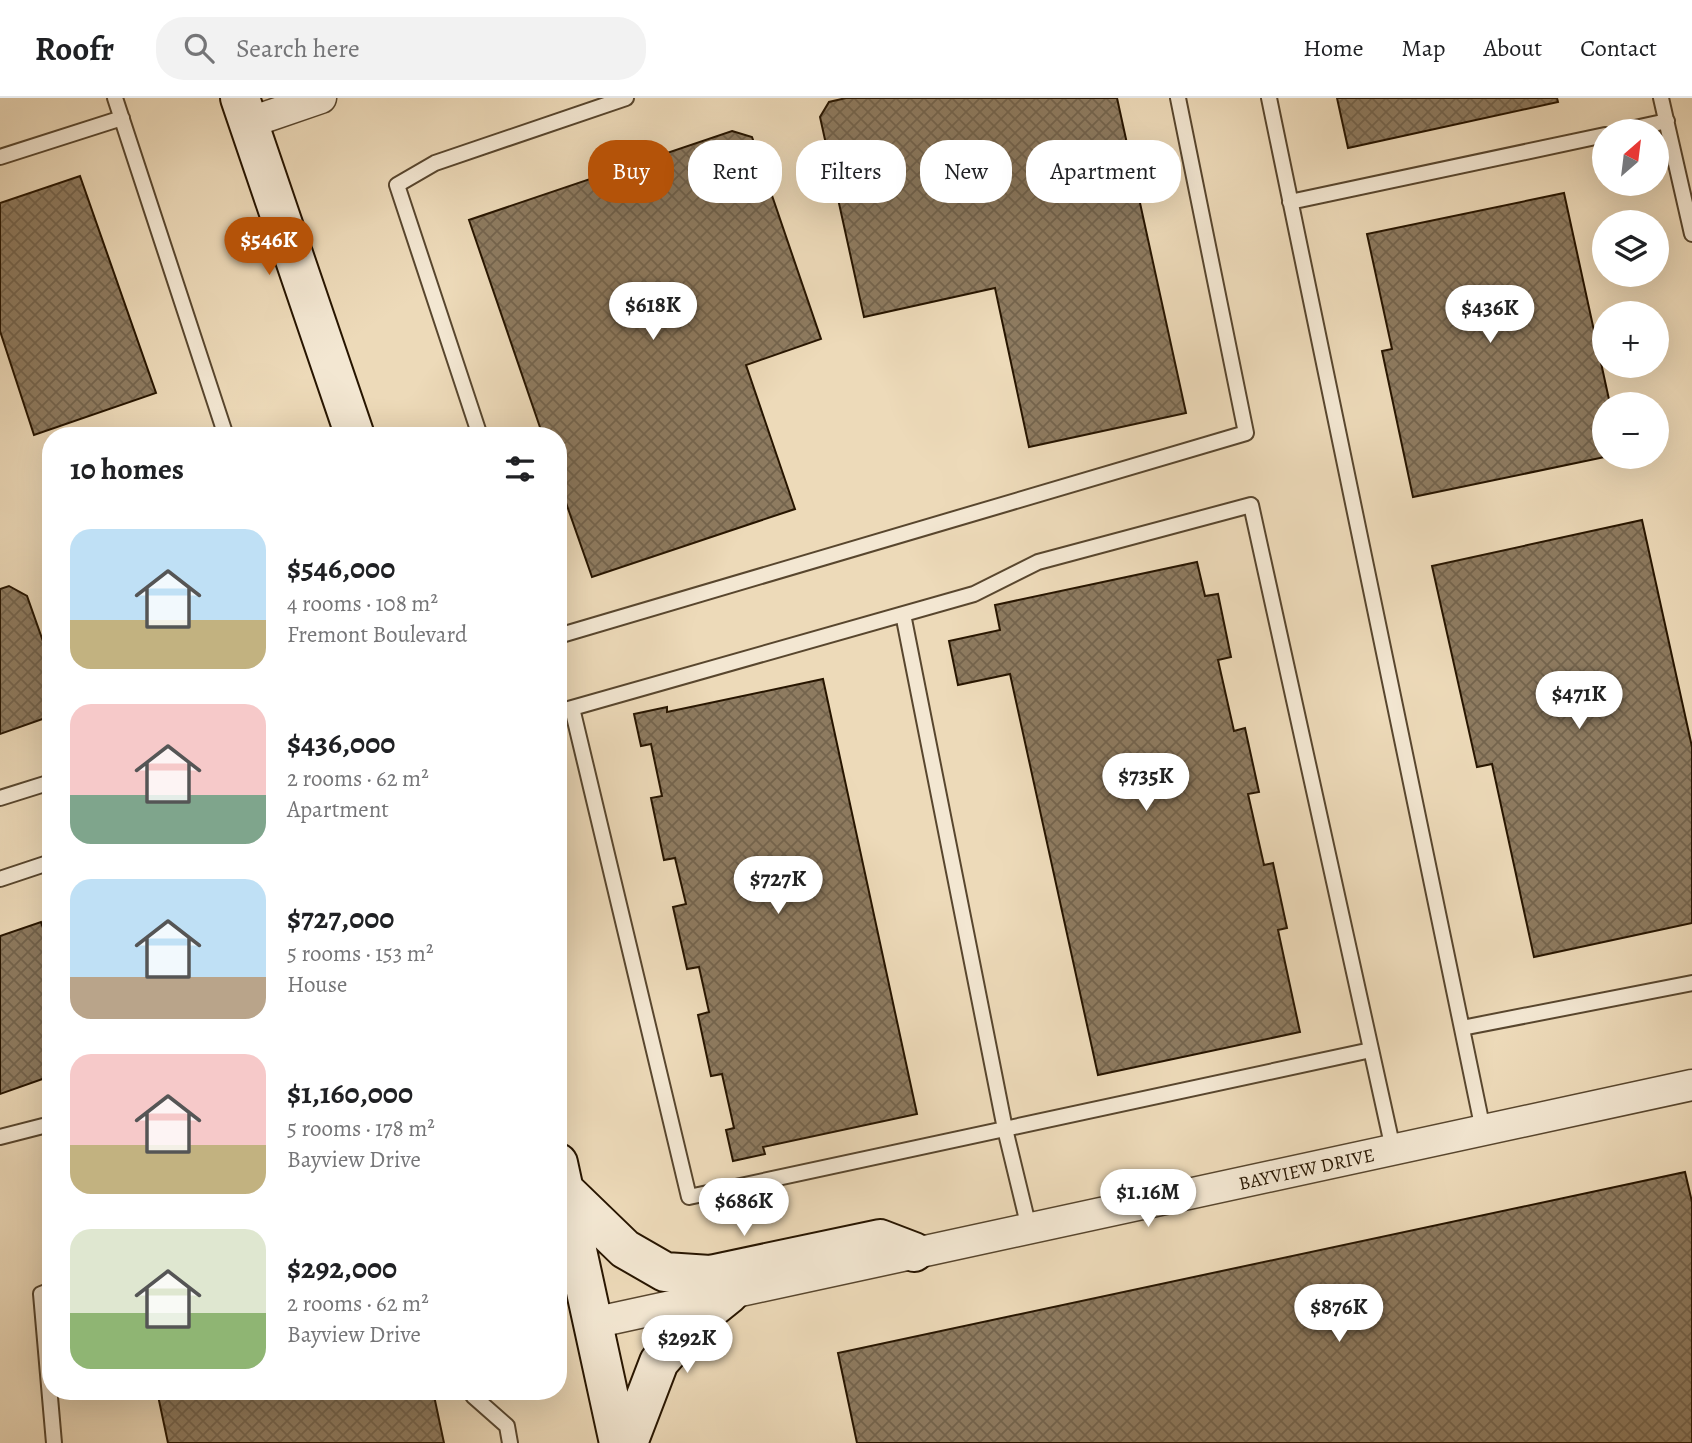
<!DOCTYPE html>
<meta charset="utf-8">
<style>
:root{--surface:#fff;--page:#f2f2f2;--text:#202124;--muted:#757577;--line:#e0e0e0;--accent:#b45309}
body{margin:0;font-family:Alegreya,serif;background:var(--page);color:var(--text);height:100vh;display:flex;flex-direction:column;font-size:26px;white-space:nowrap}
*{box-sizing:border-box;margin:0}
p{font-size:23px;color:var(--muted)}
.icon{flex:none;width:38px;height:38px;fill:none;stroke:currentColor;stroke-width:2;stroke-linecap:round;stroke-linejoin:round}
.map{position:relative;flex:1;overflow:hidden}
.side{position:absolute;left:42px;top:329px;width:525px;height:973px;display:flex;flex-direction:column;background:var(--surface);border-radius:28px;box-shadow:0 7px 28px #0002}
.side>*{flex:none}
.top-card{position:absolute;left:588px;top:42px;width:665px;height:63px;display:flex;gap:14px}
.needle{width:46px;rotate:28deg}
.controls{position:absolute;left:1592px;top:21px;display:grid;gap:14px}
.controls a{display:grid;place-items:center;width:77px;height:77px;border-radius:50%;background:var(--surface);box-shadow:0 7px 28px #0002;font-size:35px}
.price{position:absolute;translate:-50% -60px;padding:0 16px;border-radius:24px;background:#fff;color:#222;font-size:23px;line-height:46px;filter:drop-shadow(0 2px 4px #0008)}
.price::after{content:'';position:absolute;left:50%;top:42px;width:21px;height:16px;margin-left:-10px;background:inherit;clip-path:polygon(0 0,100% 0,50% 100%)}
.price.current{background:var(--accent);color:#fff}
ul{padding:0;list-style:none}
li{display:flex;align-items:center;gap:21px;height:175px;padding:0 28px}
li span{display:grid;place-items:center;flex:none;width:196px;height:140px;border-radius:21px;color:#555}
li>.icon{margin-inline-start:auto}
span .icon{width:84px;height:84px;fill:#fffc;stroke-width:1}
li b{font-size:30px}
h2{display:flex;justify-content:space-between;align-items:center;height:84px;padding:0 28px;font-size:30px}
.tag{padding:0 24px;border-radius:28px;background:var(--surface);box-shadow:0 7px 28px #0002;font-size:24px;line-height:63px}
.tag.current{background:var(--accent);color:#fff}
header{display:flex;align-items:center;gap:42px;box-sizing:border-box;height:98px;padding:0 35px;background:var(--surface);border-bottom:2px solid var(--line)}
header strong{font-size:33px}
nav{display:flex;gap:38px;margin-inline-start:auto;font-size:24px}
.search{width:490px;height:63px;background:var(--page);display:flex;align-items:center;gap:18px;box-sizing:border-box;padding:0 24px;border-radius:28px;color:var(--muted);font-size:26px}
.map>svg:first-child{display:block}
</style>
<header>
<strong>Roofr</strong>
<div class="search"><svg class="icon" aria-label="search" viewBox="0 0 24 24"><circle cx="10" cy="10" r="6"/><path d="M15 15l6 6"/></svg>Search here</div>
<nav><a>Home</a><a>Map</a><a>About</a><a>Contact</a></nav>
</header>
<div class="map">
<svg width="1692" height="1345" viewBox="0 0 1692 1345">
<defs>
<pattern id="building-cross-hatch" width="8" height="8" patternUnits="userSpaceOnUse" patternTransform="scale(1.75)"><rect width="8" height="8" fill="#8e7b60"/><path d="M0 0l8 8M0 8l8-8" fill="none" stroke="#74644d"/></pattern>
</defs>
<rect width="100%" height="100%" fill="#eddab9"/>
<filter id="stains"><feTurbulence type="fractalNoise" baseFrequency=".00286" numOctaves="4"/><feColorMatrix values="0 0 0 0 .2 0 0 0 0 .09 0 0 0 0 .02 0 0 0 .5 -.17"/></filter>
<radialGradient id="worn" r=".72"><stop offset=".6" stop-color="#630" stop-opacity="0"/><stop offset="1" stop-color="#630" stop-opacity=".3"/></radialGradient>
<!-- building -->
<path fill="url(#building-cross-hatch)" stroke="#271500" stroke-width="2" d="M 846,0 L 1117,0 L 1186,315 L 1029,349 L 995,190 L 864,219 L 820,19 L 829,4 Z
M 1337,0 L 1557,0 L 1558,4 L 1348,50 Z
M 732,33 L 752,39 L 821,241 L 746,267 L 795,411 L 592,479 L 558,382 L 558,338 L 543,338 L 469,122 Z
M 80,78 L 156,295 L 34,337 L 0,233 L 0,105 Z
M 1564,95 L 1610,306 L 1605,306 L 1605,359 L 1413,399 L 1382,253 L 1392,251 L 1367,136 Z
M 1642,422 L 1692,649 L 1692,825 L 1534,859 L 1492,666 L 1477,669 L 1432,468 Z
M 1197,464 L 1205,498 L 1218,496 L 1231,559 L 1218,562 L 1234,633 L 1245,630 L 1259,694 L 1248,696 L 1264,767 L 1273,765 L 1287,830 L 1278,832 L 1300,934 L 1098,977 L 1010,576 L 958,587 L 949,543 L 1000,532 L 995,507 Z
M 9,488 L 27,498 L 51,566 L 51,618 L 0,636 L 0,491 Z
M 823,581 L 917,1016 L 763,1049 L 765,1056 L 733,1063 L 726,1032 L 734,1030 L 722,976 L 711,978 L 698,917 L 709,914 L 699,869 L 687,871 L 673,809 L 686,806 L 675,760 L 664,762 L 651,700 L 662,698 L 651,646 L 641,648 L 634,616 L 667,609 L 667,614 Z
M 41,824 L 46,839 L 51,837 L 51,978 L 0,996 L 0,838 Z
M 1685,1074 L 1692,1104 L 1692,1345 L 857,1345 L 838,1255 Z
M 157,1293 L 433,1293 L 444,1345 L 168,1345 Z"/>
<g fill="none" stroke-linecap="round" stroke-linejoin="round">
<!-- lane casing -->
<g stroke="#58462e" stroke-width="18">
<path id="lane" d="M 115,0 L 226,338
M 1269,0 L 1483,1032
M 1661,0 L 1692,136
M 1621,33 L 1667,23
M 0,59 L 122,20
M 1290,104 L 1605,37
M 480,338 L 397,87 L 435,65 L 626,0
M 903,516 L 1005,1031 L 1029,1130
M 558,538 L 1246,335 L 1178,0
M 572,610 L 689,1099 L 1371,952
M 558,614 L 974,496 L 1038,464 L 1251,407 L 1393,1051
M 0,700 L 51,684
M 0,781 L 51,764
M 1462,930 L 1692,885
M 0,1039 L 43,1028 L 51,1028
M 51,1192 L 41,1196 L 54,1345
M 472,1293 L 473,1298 L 507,1328 L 510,1345"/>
</g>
<!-- street casing -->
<g stroke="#58462e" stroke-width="33">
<g id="street">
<path d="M 248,25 L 321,0"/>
<path id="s1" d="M 593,1225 L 1692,987"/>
</g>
</g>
<!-- secondary casing -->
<g stroke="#271500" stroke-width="42">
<path id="secondary" d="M 240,0 L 355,338
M 558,1065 L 619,1345
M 564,1092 L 625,1151 L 665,1174 L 710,1177 L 880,1141 L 914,1154
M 628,1345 L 659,1264 L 693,1225 L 729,1196"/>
</g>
<!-- lane -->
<use href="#lane" stroke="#f3e7d2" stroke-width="14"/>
<!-- street -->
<use href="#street" stroke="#f3e7d2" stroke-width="30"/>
<!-- secondary -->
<use href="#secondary" stroke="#f3e7d2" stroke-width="38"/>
</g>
<g text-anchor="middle" stroke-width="5" stroke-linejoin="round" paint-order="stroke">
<!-- street labels -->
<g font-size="19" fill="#271500" stroke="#f3e7d2">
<text dy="7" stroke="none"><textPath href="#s1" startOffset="730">BAYVIEW DRIVE</textPath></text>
</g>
</g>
<rect width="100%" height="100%" filter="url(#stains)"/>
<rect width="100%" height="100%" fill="url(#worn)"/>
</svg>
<div class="controls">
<a><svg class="needle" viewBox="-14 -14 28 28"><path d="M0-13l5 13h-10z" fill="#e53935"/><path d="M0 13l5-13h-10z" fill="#757577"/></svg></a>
<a><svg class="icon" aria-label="layers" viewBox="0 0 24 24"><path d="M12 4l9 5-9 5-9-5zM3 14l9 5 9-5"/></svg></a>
<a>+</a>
<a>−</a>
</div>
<b class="price current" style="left:269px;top:179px">$546K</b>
<b class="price" style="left:653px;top:244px">$618K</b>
<b class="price" style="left:1490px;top:247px">$436K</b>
<b class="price" style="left:1579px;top:633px">$471K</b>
<b class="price" style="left:1146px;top:715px">$735K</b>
<b class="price" style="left:778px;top:818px">$727K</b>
<b class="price" style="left:1148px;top:1131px">$1.16M</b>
<b class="price" style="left:744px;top:1140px">$686K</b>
<b class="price" style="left:1339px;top:1246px">$876K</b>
<b class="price" style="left:687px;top:1277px">$292K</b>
<div class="top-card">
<a class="tag current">Buy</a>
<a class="tag">Rent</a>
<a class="tag">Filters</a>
<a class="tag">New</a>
<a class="tag">Apartment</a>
</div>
<section class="side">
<h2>10 homes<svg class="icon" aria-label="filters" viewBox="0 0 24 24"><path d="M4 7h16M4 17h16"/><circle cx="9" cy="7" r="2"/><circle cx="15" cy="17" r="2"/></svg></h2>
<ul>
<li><span style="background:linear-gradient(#bfe0f5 65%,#c2b280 0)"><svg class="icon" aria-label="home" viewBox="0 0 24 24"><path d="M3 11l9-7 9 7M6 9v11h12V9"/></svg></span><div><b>$546,000</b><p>4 rooms · 108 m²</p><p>Fremont Boulevard</p></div></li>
<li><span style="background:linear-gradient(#f6c9c9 65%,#7fa58c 0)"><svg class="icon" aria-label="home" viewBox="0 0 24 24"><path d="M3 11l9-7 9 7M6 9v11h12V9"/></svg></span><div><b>$436,000</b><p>2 rooms · 62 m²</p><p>Apartment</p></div></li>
<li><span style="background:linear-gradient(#bfe0f5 70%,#b9a48a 0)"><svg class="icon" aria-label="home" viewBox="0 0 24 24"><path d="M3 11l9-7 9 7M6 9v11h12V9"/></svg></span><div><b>$727,000</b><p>5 rooms · 153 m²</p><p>House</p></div></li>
<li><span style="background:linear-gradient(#f6c9c9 65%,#c2b280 0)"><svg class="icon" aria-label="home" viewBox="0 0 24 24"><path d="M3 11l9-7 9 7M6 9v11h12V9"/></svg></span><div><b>$1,160,000</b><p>5 rooms · 178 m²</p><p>Bayview Drive</p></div></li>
<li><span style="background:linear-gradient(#dfe7d0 60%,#8fb573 0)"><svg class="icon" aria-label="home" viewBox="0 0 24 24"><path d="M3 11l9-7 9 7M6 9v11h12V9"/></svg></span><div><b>$292,000</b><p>2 rooms · 62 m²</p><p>Bayview Drive</p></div></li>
</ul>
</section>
</div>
